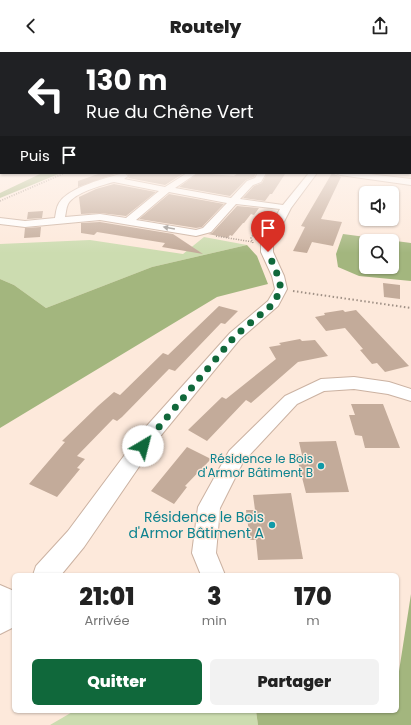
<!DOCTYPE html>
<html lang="fr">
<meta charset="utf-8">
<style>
:root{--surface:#fff;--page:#f2f2f2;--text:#222;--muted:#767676;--accent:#10683b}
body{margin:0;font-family:Poppins,sans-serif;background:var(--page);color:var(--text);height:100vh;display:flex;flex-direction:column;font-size:15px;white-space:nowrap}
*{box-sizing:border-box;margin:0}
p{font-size:13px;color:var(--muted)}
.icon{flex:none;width:22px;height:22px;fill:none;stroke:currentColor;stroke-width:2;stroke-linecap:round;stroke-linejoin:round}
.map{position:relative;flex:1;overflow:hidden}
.panel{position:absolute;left:12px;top:521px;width:387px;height:140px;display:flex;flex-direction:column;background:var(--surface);border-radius:6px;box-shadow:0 1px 3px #0004}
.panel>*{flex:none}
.guide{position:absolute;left:0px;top:0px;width:411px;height:122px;box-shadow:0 1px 3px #0004;background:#202124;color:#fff;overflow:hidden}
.buttons{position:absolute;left:359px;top:134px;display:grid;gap:8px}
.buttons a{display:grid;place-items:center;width:40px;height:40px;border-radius:6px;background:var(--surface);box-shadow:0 1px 3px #0004;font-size:20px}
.pin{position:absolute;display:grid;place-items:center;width:34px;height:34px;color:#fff;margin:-41px -17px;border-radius:50% 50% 50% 0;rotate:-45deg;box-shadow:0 0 4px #0007}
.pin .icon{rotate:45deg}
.me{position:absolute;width:44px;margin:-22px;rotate:37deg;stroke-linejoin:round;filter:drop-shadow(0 0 3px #0008)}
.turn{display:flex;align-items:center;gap:14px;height:84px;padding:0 20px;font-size:18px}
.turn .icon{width:52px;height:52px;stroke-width:2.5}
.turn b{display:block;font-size:28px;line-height:34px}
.then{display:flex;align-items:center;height:38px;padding:0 20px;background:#0003;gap:8px;font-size:15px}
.eta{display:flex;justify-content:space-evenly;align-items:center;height:68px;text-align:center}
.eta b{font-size:24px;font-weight:800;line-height:28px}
.action{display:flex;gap:8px;margin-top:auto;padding:8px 20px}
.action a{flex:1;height:46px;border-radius:6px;background:var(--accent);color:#fff;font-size:16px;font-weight:800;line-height:46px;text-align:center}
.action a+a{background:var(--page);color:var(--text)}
header{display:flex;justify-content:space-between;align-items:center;height:52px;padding:0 20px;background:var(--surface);font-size:18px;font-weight:800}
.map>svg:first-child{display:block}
.green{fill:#ccdcb0}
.forest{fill:#a3b67e;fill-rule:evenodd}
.building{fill:#c3ab9a}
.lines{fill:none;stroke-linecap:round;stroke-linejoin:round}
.minor-casing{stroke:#cbb2a2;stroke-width:2}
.path-far1{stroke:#9f9085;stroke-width:1.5;stroke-dasharray:1 1.5;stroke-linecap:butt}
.path{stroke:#9f9085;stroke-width:2;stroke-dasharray:1.5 2.5;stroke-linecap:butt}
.minor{fill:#fff;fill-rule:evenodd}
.oneway{fill:#999693}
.route{stroke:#10683b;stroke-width:7;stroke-dasharray:0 12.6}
.culture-dot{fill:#0f9aa8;stroke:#fde9db;stroke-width:1.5}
.labels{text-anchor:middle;stroke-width:3;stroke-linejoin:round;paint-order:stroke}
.culture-label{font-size:12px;fill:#0d838f;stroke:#fde9db;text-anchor:end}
.near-culture-label{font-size:14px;fill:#0d838f;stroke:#fde9db;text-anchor:end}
</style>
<header><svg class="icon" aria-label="back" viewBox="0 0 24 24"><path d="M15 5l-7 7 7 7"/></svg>Routely<svg class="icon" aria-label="share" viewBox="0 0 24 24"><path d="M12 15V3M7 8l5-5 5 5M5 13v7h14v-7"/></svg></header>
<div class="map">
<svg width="411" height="673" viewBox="0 0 411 673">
<rect width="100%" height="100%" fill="#fde9db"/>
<!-- green -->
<path class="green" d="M 204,185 L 247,193 L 152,215 L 46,256 L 14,233 L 0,227 L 0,192 L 90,188 L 183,202 Z
M 74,659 L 256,659 L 258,673 L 50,673 Z"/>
<!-- forest -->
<path class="forest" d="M 42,121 L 61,121 L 0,146 L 0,141 Z
M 343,182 L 411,191 L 411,229 L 359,224 L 338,215 L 336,202 ZM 366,189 L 392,189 L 392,215 L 366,215 Z
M 247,193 L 257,204 L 268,232 L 217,245 L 0,376 L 0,227 L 14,233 L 46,256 L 152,215 Z
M 411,542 L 411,673 L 258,673 L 256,659 L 397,659 L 397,632 Z"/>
<!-- building -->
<path class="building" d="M 101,121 L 118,121 L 78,135 L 78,129 Z
M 126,121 L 184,121 L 165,133 L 128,126 L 130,124 Z
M 198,121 L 234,124 L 238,121 L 256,121 L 254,125 L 246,128 L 230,144 L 179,135 Z
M 267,121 L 285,122 L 272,142 L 270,142 L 265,149 L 243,146 L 254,134 L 262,131 Z
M 332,121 L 341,125 L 321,167 L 342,170 L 333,194 L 312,190 L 307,201 L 293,199 L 305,175 L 301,174 Z
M 114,132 L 156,140 L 126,164 L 100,161 L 81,162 L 79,145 L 96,137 Z
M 169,142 L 224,152 L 202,175 L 196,176 L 139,167 Z
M 237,154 L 259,156 L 254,163 L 251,162 L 244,171 L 243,171 L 232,184 L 230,183 L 228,186 L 208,182 L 212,181 Z
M 43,159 L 42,166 L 27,167 L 28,160 Z
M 100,170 L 173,182 L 203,202 L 162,195 L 165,191 L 97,180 L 94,183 L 81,181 L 81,171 Z
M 41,175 L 40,185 L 24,186 L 25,176 Z
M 383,231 L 400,233 L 400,247 L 384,245 Z
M 219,254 L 238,259 L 225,272 L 221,271 L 175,319 L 169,317 L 122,365 L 117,369 L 113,367 L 77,404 L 85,407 L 77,416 L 80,417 L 57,445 L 29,432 L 65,390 L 62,389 L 98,354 L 114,340 L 120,343 L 163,301 L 168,303 Z
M 343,258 L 345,260 L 356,258 L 409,314 L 385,320 L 377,311 L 372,312 L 360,298 L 363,297 L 345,276 L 326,279 L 315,265 L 325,263 L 324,261 Z
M 300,287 L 302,289 L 315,288 L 328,304 L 298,310 L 251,351 L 246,348 L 207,389 L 188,378 L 222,345 L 226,347 L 276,307 L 269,295 L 281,293 L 279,291 Z
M 351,352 L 383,352 L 400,396 L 365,396 L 362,384 L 355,383 L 349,363 L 355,363 Z
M 336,389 L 349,440 L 306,441 L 296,402 L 302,403 L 299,390 Z
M 187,395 L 211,407 L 185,434 L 187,435 L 174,452 L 151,439 Z
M 291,441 L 303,507 L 258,508 L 256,488 L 250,488 L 246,458 L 255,458 L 253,443 Z"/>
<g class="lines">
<defs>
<path id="minor" d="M 0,115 L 1,115 L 1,119 L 0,119 Z
M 124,121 L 128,124 L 124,127 L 165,135 L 187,121 L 197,121 L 175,136 L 231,146 L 247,129 L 255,126 L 258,121 L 266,121 L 261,130 L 253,133 L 240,147 L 283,153 L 309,121 L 317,121 L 291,156 L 273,191 L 273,200 L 284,224 L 287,237 L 278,254 L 240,287 L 158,387 L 84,495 L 61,523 L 33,523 L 36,514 L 68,479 L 144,377 L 230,281 L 268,249 L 275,237 L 272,224 L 261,200 L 261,191 L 280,157 L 236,152 L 211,180 L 196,184 L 100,168 L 25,175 L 0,172 L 0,166 L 25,169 L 55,166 C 56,161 56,156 59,151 C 69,135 106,126 124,121 ZM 114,130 L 159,139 L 126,166 L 100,162 L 65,165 C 66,161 66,156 68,152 C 74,141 102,133 114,130 ZM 169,140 L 227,151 L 203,176 L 196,178 L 136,168 Z
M 336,121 L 360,121 L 411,127 L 411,133 L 340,123 Z
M 354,325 L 389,330 L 411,337 L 411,349 L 388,342 L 354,337 L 324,339 L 297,352 L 243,410 L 220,456 L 216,501 L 225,523 L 201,523 L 192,501 L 198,455 L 229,399 L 285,344 L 321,327 Z
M 0,533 L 14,539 L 14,575 L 0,582 Z"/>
</defs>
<!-- minor casing -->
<use href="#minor" class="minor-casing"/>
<!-- path-far1 -->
<path class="path-far1" d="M 0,149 L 65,121
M 216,184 L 253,190
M 253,191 L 251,186 L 264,166"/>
<!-- path -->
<path class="path" d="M 293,239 L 411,256"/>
<!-- minor -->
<use href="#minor" class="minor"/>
</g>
<!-- one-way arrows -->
<defs><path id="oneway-solid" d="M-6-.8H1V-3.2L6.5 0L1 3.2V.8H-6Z"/></defs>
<use class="oneway" href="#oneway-solid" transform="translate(169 176) rotate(-170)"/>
<!-- sky -->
<linearGradient id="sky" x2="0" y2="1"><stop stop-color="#83bae8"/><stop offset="0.53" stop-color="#fef5ef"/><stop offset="1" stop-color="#fef5ef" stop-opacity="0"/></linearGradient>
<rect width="411" height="201" fill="url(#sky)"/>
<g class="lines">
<!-- route -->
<path class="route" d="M 143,394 L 235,284 L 273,252 L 281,237 L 278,224 L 268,200"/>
</g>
<!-- markers -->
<g class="culture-dot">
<circle cx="321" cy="414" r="4"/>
<circle cx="272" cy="473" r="4"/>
</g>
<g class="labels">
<!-- culture labels -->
<g class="culture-label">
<text x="313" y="411">Résidence le Bois<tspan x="313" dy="14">d'Armor Bâtiment B</tspan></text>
</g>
<!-- near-culture labels -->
<g class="near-culture-label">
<text x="264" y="470">Résidence le Bois<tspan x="264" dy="16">d'Armor Bâtiment A</tspan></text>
</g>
</g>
</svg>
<div class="buttons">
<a><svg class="icon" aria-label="sound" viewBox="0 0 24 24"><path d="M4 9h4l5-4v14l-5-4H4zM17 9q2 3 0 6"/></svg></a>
<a><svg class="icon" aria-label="search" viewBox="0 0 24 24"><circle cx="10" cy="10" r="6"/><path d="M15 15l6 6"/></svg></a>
</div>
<div class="pin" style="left:268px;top:200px;background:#d93025"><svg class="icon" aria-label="arrive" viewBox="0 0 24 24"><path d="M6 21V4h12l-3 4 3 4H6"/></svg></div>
<svg class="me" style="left:143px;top:394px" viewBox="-20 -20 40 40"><circle r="19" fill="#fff"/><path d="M0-13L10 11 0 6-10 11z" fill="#10683b"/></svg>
<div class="guide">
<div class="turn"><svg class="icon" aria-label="left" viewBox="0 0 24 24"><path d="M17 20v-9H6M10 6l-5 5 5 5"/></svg><div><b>130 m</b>Rue du Chêne Vert</div></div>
<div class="then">Puis<svg class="icon" aria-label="arrive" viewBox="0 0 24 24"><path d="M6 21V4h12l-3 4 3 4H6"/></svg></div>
</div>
<section class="panel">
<div class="eta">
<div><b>21:01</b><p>Arrivée</p></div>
<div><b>3</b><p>min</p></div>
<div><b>170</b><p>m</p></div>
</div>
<div class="action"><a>Quitter</a><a>Partager</a></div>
</section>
</div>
